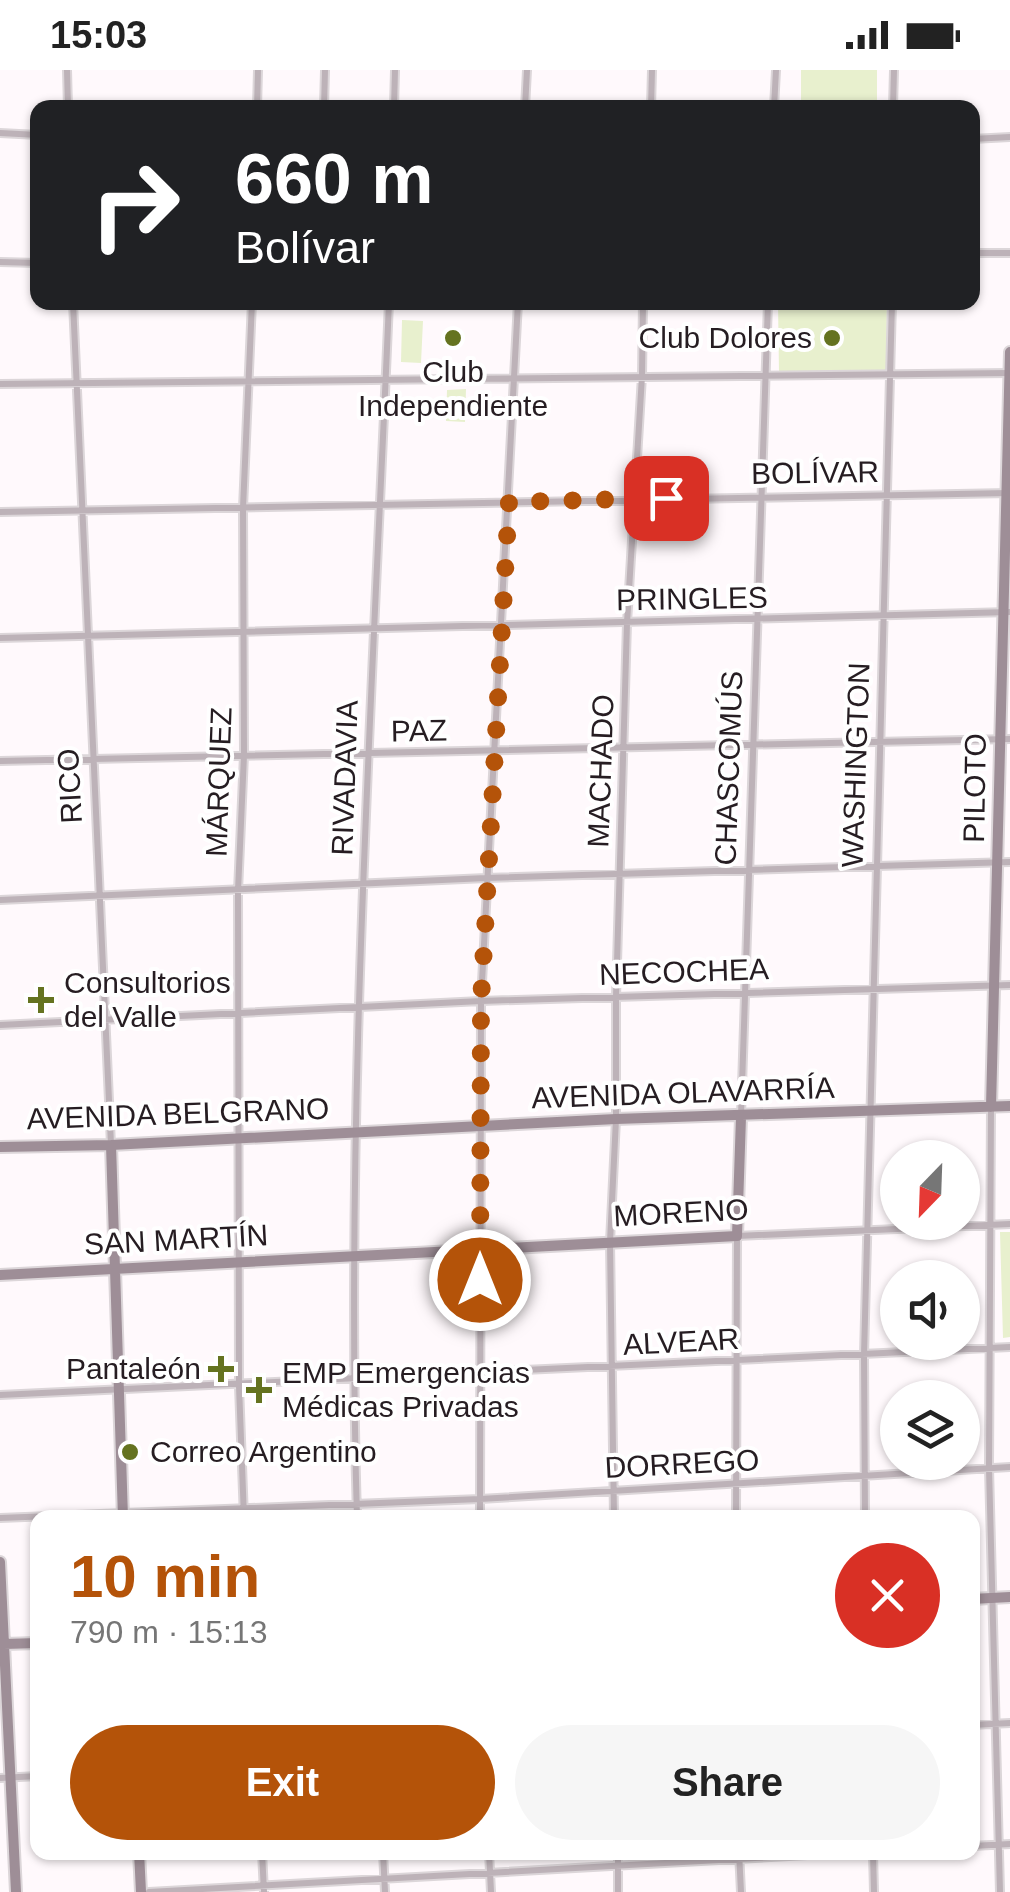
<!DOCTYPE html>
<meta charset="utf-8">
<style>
:root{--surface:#fff;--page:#f6f6f6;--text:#222;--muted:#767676;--accent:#b45309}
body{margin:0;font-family:Arial,sans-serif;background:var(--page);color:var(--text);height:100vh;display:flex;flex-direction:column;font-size:38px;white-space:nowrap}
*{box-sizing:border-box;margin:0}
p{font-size:32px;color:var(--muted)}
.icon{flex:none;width:55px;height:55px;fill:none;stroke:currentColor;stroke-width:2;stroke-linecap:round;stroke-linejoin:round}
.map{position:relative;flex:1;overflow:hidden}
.side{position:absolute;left:30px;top:1440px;width:950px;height:350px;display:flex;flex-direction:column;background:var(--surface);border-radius:20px;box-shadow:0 2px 8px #0004}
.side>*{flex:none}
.hud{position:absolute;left:30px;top:30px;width:950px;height:210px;border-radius:20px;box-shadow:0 2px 8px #0004;background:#202124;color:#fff;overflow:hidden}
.needle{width:65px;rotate:203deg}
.buttons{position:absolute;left:880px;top:1070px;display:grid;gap:20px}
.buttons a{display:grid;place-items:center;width:100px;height:100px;border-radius:50%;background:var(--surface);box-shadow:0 2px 8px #0004;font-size:50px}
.pin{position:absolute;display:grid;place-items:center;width:85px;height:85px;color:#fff;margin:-42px;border-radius:20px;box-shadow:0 5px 15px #0006}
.me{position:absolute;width:110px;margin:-55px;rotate:0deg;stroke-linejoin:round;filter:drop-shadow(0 0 8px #0008)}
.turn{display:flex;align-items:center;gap:35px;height:210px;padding:0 40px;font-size:45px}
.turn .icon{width:130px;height:130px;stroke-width:2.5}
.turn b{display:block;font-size:70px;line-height:85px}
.round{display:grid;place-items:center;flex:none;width:105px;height:105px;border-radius:52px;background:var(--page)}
.headline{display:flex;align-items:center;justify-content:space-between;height:170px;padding:0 40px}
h1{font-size:60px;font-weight:600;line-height:75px;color:var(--accent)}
.action{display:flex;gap:20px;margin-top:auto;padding:20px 40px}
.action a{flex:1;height:115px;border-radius:60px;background:var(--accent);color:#fff;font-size:40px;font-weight:600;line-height:115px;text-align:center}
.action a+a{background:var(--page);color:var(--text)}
.status{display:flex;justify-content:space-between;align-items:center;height:70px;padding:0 50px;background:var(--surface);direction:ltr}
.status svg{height:28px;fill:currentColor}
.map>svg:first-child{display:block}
.green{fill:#e8f0ce}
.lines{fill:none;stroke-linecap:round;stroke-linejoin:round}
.street-casing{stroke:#dcd6d9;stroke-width:10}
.secondary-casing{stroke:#dcd6d9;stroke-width:14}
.street{stroke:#bdb2b8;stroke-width:6}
.secondary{stroke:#9e8e97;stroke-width:10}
.route{stroke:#b45309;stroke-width:18;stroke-dasharray:0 32.4}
.poi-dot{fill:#657320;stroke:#fff;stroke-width:4}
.labels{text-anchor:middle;stroke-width:8;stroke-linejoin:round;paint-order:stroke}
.poi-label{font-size:30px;fill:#261d22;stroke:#fff;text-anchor:start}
.street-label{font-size:30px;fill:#261d22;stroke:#fff}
</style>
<div class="status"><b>15:03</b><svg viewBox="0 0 49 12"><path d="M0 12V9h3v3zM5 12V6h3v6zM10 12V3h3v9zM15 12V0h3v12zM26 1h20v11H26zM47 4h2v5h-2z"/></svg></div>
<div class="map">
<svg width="1010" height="1822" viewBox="0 0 1010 1822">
<rect width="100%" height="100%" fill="#fff9fc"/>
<!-- green -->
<path class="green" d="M 801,0 L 877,0 L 877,37 L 801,37 Z
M 778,233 L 887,233 L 886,303 L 779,303 Z
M 402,250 L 423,251 L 421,293 L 401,292 Z
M 466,319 L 465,352 L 446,351 L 447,320 Z
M 1000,1162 L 1010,1162 L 1010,1267 L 1003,1268 Z"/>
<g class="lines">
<defs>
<path id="street" d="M 67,0 L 68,38
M 257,38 L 258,0
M 324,38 L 325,0
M 394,38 L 395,0
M 525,38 L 527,0
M 651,38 L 652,0
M 774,38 L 776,0
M 893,38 L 894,0
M 0,63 L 38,65
M 972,69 L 1010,67
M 972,183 L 1010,183
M 0,192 L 38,193
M 73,232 L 111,1075
M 0,314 L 1009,303
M 0,442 L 1009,423
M 0,568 L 1010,542
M 0,691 L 1010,669
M 0,830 L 486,808 L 1010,792
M 0,955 L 481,931 L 1010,915
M 991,1037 L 989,1398 L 1000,1822
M 741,1046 L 768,232
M 0,1325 L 1010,1277
M 0,1448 L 480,1429 L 1010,1397
M 244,1448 L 239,1316 L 238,821 L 244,685 L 243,438 L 252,232
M 357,1448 C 345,1043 372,637 389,232
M 480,1448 L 481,931 L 518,232
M 614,1448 L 610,1172 L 616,1049 L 616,927 L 627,553 L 642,306 L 643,232
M 736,1448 L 737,1166 L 1010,1154
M 865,1448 L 864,1285 L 892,232
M 972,1655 L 1010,1653
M 0,1708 L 38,1706
M 972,1776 L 1010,1774
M 262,1782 L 264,1822
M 383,1782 L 385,1822
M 489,1782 L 491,1822
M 618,1782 L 618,1822
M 739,1782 L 741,1822
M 873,1782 L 874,1822
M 149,1822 L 862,1782"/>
<path id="secondary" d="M 991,1037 L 1010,282
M 111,1075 L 123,1448
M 0,1077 L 111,1075 L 616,1049 L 1010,1036
M 0,1205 L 737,1166 L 741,1047
M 0,1492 L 16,1822
M 972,1529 L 1010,1527
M 4,1574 L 38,1573
M 139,1782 L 141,1822"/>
</defs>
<!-- street casing -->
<use href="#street" class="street-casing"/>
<!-- secondary casing -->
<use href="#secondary" class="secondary-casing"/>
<!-- street -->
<use href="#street" class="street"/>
<!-- secondary -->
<use href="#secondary" class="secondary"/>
</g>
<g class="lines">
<!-- route -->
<path class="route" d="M 480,1210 L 481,931 L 509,432 L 666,428"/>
</g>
<!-- markers -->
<g class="poi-dot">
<circle cx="453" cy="268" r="10"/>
<circle cx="832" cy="268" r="10"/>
<path d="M36 915h10v10h10v10h-10v10h-10v-10h-10v-10h10z"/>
<path d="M216 1284h10v10h10v10h-10v10h-10v-10h-10v-10h10z"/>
<path d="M254 1305h10v10h10v10h-10v10h-10v-10h-10v-10h10z"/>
<circle cx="130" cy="1382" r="10"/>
</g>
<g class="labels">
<!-- poi labels -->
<g class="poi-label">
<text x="812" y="278" text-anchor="end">Club Dolores</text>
<text x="453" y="312" text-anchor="middle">Club<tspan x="453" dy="34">Independiente</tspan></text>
<text x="64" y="923">Consultorios<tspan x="64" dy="34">del Valle</tspan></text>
<text x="201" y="1309" text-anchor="end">Pantaleón</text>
<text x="282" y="1313">EMP Emergencias<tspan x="282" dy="34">Médicas Privadas</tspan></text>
<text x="150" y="1392">Correo Argentino</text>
</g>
<!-- street labels -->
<g class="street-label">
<text transform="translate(815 403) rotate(-1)" y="10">BOLÍVAR</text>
<text transform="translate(692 529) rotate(-1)" y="10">PRINGLES</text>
<text transform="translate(419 661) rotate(-1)" y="10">PAZ</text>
<text transform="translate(856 695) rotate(-88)" y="10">WASHINGTON</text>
<text transform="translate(729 698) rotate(-88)" y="10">CHASCOMÚS</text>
<text transform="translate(601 701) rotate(-88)" y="10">MACHADO</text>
<text transform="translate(345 708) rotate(-88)" y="10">RIVADAVIA</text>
<text transform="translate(219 712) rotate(-88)" y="10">MÁRQUEZ</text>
<text transform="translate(70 716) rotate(-93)" y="10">RICO</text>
<text transform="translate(975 718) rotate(-89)" y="10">PILOTO</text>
<text transform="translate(684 902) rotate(-2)" y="10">NECOCHEA</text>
<text transform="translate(683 1023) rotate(-2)" y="10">AVENIDA OLAVARRÍA</text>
<text transform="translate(178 1044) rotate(-2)" y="10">AVENIDA BELGRANO</text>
<text transform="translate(681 1143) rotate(-3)" y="10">MORENO</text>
<text transform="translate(176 1170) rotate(-3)" y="10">SAN MARTÍN</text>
<text transform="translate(681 1272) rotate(-3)" y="10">ALVEAR</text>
<text transform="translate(682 1394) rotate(-3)" y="10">DORREGO</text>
</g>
</g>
</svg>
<div class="buttons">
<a><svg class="needle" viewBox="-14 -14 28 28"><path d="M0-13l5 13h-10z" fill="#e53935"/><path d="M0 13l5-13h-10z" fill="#767676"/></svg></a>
<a><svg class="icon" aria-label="sound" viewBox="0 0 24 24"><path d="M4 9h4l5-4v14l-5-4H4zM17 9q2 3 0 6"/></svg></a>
<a><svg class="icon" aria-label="layers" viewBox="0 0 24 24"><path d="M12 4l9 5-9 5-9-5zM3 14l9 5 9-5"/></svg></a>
</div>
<div class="pin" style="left:666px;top:428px;background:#d93025"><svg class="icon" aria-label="arrive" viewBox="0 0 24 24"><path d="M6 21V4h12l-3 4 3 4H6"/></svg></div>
<svg class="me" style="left:480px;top:1210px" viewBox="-20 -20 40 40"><circle r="17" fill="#b45309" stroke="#fff" stroke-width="3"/><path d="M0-11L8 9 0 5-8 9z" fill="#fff"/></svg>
<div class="hud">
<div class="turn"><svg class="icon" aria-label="right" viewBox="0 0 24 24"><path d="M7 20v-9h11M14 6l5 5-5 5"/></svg><div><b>660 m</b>Bolívar</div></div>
</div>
<section class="side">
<div class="headline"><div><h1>10 min</h1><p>790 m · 15:13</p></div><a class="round" style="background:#d93025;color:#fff"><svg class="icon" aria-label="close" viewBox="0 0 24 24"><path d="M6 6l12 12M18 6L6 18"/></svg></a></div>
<div class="action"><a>Exit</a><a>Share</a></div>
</section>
</div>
